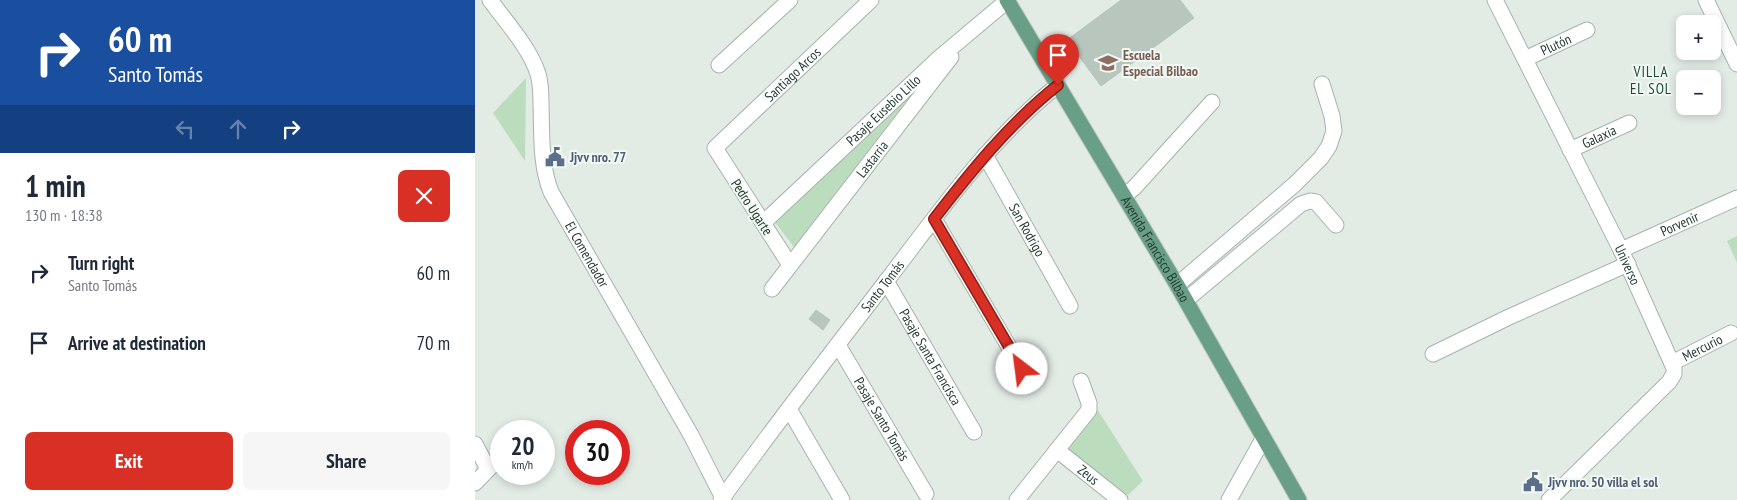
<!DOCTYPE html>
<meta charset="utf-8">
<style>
:root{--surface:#fff;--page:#f6f6f7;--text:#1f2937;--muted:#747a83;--accent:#d93025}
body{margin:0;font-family:"PT Sans Narrow",sans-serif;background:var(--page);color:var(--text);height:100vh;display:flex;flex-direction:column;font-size:19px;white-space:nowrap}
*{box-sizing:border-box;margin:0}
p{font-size:16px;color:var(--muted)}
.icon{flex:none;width:28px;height:28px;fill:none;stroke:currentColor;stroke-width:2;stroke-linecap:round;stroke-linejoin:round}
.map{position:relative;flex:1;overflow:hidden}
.side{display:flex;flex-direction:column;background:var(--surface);width:475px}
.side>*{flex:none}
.hud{background:#1a4fa0;color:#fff;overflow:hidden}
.buttons{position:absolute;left:1201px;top:15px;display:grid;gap:10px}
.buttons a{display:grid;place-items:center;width:45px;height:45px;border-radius:8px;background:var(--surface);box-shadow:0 2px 8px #0003;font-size:25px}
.speed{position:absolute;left:15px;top:420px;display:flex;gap:10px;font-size:25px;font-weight:700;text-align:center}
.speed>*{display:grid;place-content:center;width:65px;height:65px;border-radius:50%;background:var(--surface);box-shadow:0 2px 8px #0003;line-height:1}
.speed small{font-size:12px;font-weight:400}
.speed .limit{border:8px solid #d22;background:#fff;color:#111}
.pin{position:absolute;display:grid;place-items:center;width:42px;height:42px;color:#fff;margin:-51px -21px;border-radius:50% 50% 50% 0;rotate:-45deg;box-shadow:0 0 5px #0007}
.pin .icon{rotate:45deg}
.me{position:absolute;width:55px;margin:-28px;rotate:330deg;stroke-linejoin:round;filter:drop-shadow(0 0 4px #0008)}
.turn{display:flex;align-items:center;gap:18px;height:105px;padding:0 25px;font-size:22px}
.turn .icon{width:65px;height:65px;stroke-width:2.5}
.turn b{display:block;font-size:35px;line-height:42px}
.lanes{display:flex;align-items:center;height:48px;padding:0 25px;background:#0003;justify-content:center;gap:25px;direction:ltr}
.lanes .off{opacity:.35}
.round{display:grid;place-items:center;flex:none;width:52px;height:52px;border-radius:8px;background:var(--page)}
.head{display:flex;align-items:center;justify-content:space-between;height:85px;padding:0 25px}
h1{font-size:30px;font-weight:600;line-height:38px}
.action{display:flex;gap:10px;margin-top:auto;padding:10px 25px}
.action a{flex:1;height:58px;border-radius:8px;background:var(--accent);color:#fff;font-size:20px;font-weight:600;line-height:58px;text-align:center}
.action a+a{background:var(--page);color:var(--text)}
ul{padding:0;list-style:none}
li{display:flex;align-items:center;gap:15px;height:70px;padding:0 25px}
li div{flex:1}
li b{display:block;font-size:19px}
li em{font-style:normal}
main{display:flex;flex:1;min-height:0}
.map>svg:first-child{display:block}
.green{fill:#bcdcbe}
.building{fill:#b8c6be;stroke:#b5c5bb}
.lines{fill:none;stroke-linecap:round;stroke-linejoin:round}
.minor-casing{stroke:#a5b4ab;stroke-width:17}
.major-casing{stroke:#c1c8c5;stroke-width:17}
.minor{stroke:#fff;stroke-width:15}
.major{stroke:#699f86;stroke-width:15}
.route-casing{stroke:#8d1f18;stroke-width:12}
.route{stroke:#d93025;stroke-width:9}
.labels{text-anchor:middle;stroke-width:4;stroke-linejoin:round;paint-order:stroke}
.street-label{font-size:14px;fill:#233c30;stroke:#f2f8f4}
.education-label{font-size:14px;font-weight:bold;fill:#785e54;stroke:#f2f8f4;text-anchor:start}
.service-label{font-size:14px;font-weight:bold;fill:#4e5e75;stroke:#f2f8f4;text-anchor:start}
.neighbourhood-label{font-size:15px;letter-spacing:1px;fill:#204d39;stroke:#f2f8f4}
</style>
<main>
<section class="side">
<div class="hud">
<div class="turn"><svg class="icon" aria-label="right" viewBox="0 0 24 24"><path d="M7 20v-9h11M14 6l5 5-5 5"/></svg><div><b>60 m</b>Santo Tomás</div></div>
<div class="lanes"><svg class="icon off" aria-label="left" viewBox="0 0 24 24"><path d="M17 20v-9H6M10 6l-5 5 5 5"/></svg><svg class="icon off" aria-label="ahead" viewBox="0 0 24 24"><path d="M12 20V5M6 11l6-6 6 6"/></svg><svg class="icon" aria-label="right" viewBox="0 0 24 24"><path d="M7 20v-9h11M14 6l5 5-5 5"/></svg></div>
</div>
<div class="head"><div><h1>1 min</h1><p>130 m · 18:38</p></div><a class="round" style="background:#d93025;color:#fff"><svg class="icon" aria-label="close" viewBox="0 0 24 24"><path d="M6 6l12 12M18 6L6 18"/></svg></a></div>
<ul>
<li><svg class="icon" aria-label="right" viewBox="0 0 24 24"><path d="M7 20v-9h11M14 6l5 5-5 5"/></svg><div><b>Turn right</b><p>Santo Tomás</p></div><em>60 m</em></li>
<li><svg class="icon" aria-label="arrive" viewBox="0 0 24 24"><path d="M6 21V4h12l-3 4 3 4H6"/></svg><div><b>Arrive at destination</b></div><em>70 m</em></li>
</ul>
<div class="action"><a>Exit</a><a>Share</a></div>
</section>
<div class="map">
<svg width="1262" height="500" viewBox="0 0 1262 500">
<rect width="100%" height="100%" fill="#e2ece5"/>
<!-- green -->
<path class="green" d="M 51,78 L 50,161 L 18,113 Z
M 444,84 L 319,247 L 299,221 Z
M 1262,236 L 1262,263 L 1252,241 Z
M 622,409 L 668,481 L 653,495 L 587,445 Z"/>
<!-- building -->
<path class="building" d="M 646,0 L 705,0 L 719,18 L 626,86 L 592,40 Z
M 341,310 L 355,320 L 348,330 L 334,319 Z"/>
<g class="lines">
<defs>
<g id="minor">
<path id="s1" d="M 15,0 C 31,22 55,48 63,74 C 66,84 66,94 66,104 C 67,134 65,164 76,192 L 216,435 L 249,500"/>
<path id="s2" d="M 1020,0 L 1146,250 L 1199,368 L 1199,374 L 1194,382 L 1074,500"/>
<path d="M 1231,0 L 1262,64"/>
<path id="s3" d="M 1050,59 L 1112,30"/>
<path d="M 244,65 L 315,0"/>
<path id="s4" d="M 1095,150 L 1154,123"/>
<path id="s5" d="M 510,155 L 595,306"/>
<path d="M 649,196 L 659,188 L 737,102"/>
<path d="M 459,219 L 547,369"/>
<path id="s6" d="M 288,223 L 464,58 L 533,0"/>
<path id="s7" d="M 1146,250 L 1262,198"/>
<path id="s8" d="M 315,265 L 240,148 L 396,0"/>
<path id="s9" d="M 411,281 L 499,432"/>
<path d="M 702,285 L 820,184 L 846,158 L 854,146 L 859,131 L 857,116 L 847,84"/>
<path id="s10" d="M 297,289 L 476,57"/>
<path d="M 711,300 L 826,204 L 835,201 L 841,202 L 861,225"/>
<path id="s11" d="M 363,345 L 451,494"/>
<path d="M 958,354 L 1034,317 L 1153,264"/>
<path id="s12" d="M 1197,363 L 1256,333"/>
<path d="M 314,409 L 367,500"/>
<path d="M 0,444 L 13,469"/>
<path id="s13" d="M 582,450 L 645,500"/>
<path d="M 0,483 L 26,456"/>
<path id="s14" d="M 246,500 C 300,425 357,352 413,279 C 465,211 515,139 583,85"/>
<path d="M 542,500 L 614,410 L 614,403 L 606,381"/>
<path d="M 754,500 L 788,439"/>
</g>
<g id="major">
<path id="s15" d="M 532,0 L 702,285 L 824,500"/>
</g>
</defs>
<!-- minor casing -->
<use href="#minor" class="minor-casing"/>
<!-- major casing -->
<use href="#major" class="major-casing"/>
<!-- minor -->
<use href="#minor" class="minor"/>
<!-- major -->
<use href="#major" class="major"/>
</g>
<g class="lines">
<defs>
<path id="route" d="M 547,369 L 459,219 C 497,170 535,123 583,85"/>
</defs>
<!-- route casing -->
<use href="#route" class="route-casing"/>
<!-- route -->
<use href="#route" class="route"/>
</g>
<!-- icons -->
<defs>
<symbol id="school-bare" viewBox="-9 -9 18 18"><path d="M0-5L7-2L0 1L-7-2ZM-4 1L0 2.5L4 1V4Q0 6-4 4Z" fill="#8d6e63" stroke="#f2f8f4" stroke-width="2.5" paint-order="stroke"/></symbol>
<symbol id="civic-bare" viewBox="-9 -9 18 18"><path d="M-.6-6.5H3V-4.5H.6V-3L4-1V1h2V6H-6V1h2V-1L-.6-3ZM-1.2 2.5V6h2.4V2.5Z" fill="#5c6f8a" stroke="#f2f8f4" stroke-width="2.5" paint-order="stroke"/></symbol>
</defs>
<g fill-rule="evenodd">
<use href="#school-bare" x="619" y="49" width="28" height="28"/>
<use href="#civic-bare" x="66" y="143" width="28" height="28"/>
<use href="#civic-bare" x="1044" y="468" width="28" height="28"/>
</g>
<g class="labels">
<!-- street labels -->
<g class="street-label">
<text dy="5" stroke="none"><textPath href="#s3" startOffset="34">Plutón</textPath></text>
<text dy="5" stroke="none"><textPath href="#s8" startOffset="246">Santiago Arcos</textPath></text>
<text dy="5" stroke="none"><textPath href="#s6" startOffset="165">Pasaje Eusebio Lillo</textPath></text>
<text dy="5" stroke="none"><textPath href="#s4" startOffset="32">Galaxia</textPath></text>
<text dy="5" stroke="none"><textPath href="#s10" startOffset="164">Lastarria</textPath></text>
<text transform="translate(277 207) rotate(57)" y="5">Pedro Ugarte</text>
<text dy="5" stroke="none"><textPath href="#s7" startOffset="64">Porvenir</textPath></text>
<text dy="5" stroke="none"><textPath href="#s5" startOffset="86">San Rodrigo</textPath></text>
<text dy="5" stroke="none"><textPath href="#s15" startOffset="290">Avenida Francisco Bilbao</textPath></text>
<text dy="5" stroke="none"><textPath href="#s1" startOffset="280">El Comendador</textPath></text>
<text dy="5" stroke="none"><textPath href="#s2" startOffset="296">Universo</textPath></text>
<text dy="5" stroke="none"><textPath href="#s14" startOffset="268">Santo Tomás</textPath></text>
<text dy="5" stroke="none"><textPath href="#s12" startOffset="34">Mercurio</textPath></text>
<text dy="5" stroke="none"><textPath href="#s9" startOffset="88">Pasaje Santa Francisca</textPath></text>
<text dy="5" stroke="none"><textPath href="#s11" startOffset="86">Pasaje Santo Tomás</textPath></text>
<text dy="5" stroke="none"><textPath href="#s13" startOffset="40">Zeus</textPath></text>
</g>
<!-- education labels -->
<g class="education-label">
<text x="648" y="60">Escuela<tspan x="648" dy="16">Especial Bilbao</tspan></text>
</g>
<!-- service labels -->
<g class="service-label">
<text x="95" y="162">Jjvv nro. 77</text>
<text x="1073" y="487">Jjvv nro. 50 villa el sol</text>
</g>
<!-- neighbourhood labels -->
<g class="neighbourhood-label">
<text x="1176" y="77">VILLA<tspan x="1176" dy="17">EL SOL</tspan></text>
</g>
</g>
</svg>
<div class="buttons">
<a>+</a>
<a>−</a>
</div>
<div class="speed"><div>20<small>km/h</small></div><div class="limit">30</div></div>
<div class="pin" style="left:583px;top:85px;background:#d93025"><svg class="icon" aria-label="arrive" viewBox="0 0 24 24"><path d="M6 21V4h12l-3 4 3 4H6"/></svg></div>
<svg class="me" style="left:547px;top:369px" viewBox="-20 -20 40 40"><circle r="19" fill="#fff"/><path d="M0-13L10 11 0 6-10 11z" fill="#d93025"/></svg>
</div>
</main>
